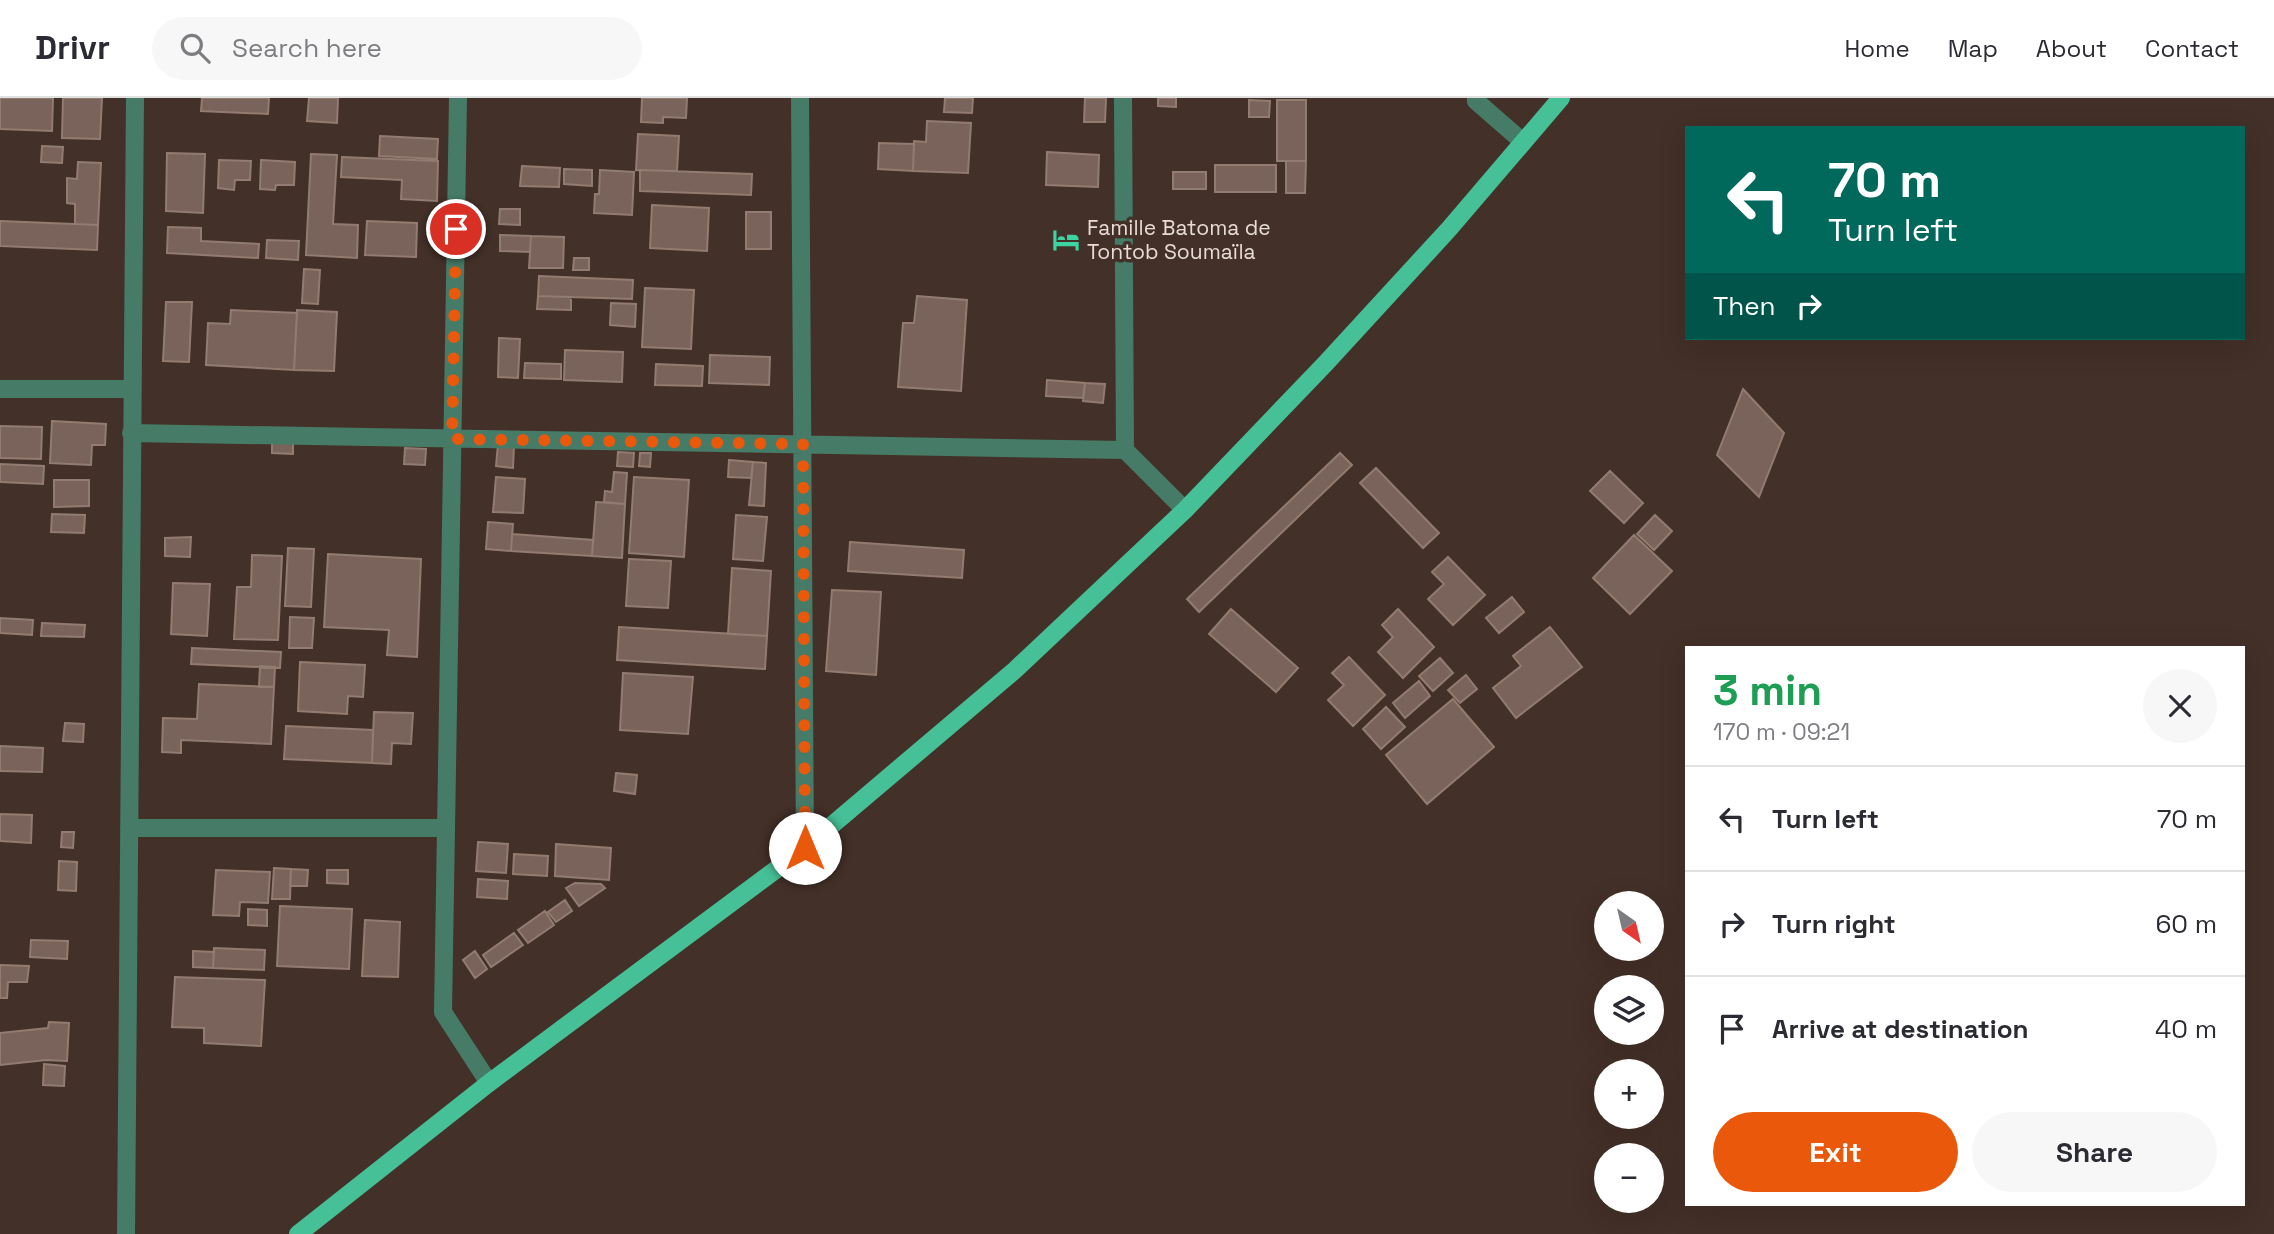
<!DOCTYPE html>
<meta charset="utf-8">
<style>
:root{--surface:#fff;--page:#f7f7f7;--text:#2b2b33;--muted:#7c7c81;--line:#e1e1e2;--accent:#ea580c}
body{margin:0;font-family:"Space Grotesk",sans-serif;background:var(--page);color:var(--text);height:100vh;display:flex;flex-direction:column;font-size:26px;white-space:nowrap}
*{box-sizing:border-box;margin:0}
p{font-size:23px;color:var(--muted)}
.icon{flex:none;width:38px;height:38px;fill:none;stroke:currentColor;stroke-width:2;stroke-linecap:round;stroke-linejoin:round}
.map{position:relative;flex:1;overflow:hidden}
.details{position:absolute;left:1685px;top:548px;width:560px;height:560px;display:flex;flex-direction:column;background:var(--surface);border-radius:0px;box-shadow:0 7px 28px #0002}
.details>*{flex:none}
.banner{position:absolute;left:1685px;top:28px;width:560px;height:214px;border-radius:0px;box-shadow:0 7px 28px #0002;background:#00695c;color:#fff;overflow:hidden}
.needle{width:46px;rotate:146deg}
.buttons{position:absolute;left:1594px;top:793px;display:grid;gap:14px}
.buttons a{display:grid;place-items:center;width:70px;height:70px;border-radius:50%;background:var(--surface);box-shadow:0 7px 28px #0002;font-size:35px}
.pin{position:absolute;display:grid;place-items:center;width:60px;height:60px;color:#fff;margin:-30px;border:4px solid #fff;border-radius:50%;box-shadow:0 2px 7px #0007}
.me{position:absolute;width:77px;margin:-38px;rotate:0deg;stroke-linejoin:round;filter:drop-shadow(0 0 5px #0008)}
.turn{display:flex;align-items:center;gap:24px;height:147px;padding:0 28px;font-size:32px}
.turn .icon{width:91px;height:91px;stroke-width:2.5}
.turn b{display:block;font-size:49px;line-height:60px}
.then{display:flex;align-items:center;height:66px;padding:0 28px;background:#0003;gap:14px;font-size:26px}
.round{display:grid;place-items:center;flex:none;width:74px;height:74px;border-radius:37px;background:var(--page)}
.headline{display:flex;align-items:center;justify-content:space-between;height:119px;padding:0 28px}
h1{font-size:42px;font-weight:700;line-height:52px;color:#1e9e55}
.action{display:flex;gap:14px;margin-top:auto;padding:14px 28px}
.action a{flex:1;height:80px;border-radius:42px;background:var(--accent);color:#fff;font-size:28px;font-weight:700;line-height:80px;text-align:center}
.action a+a{background:var(--page);color:var(--text)}
ul{padding:0;list-style:none}
li{display:flex;align-items:center;gap:21px;height:105px;padding:0 28px;border-top:2px solid var(--line)}
li div{flex:1}
li b{display:block;font-size:26px}
li em{font-style:normal}
header{display:flex;align-items:center;gap:42px;box-sizing:border-box;height:98px;padding:0 35px;background:var(--surface);border-bottom:2px solid var(--line)}
header strong{font-size:33px}
nav{display:flex;gap:38px;margin-inline-start:auto;font-size:24px}
.search{width:490px;height:63px;background:var(--page);display:flex;align-items:center;gap:18px;box-sizing:border-box;padding:0 24px;border-radius:38px;color:var(--muted);font-size:26px}
.map>svg:first-child{display:block}
.building{fill:#79635a;stroke:#927b71;stroke-width:2}
.lines{fill:none;stroke-linecap:round;stroke-linejoin:round}
.minor{stroke:#467c67;stroke-width:18}
.major{stroke:#46c096;stroke-width:18}
.route{stroke:#ea580c;stroke-width:12;stroke-dasharray:0 21.6}
.labels{text-anchor:middle;stroke-width:7;stroke-linejoin:round;paint-order:stroke}
.poi-label{font-size:21px;fill:#e9dcd6;stroke:#433028;text-anchor:start}
</style>
<header>
<strong>Drivr</strong>
<div class="search"><svg class="icon" aria-label="search" viewBox="0 0 24 24"><circle cx="10" cy="10" r="6"/><path d="M15 15l6 6"/></svg>Search here</div>
<nav><a>Home</a><a>Map</a><a>About</a><a>Contact</a></nav>
</header>
<div class="map">
<svg width="2274" height="1136" viewBox="0 0 2274 1136">
<rect width="100%" height="100%" fill="#433028"/>
<!-- building -->
<path class="building" d="M 0,0 L 53,0 L 52,33 L 0,31 Z
M 63,0 L 102,0 L 100,41 L 62,40 Z
M 202,0 L 269,0 L 268,16 L 201,13 Z
M 309,0 L 338,0 L 337,25 L 307,23 Z
M 642,0 L 687,0 L 686,20 L 663,19 L 663,25 L 641,24 Z
M 945,0 L 973,0 L 972,15 L 944,14 Z
M 1085,0 L 1106,0 L 1105,24 L 1084,24 Z
M 1158,0 L 1176,0 L 1176,9 L 1158,8 Z
M 1249,2 L 1270,3 L 1269,19 L 1249,19 Z
M 1277,2 L 1306,2 L 1306,63 L 1277,63 Z
M 927,23 L 971,25 L 968,75 L 913,73 L 914,43 L 926,44 Z
M 638,36 L 679,38 L 677,73 L 636,72 Z
M 380,38 L 438,41 L 437,61 L 379,58 Z
M 879,45 L 914,46 L 913,73 L 878,71 Z
M 42,48 L 63,49 L 62,65 L 41,64 Z
M 1047,54 L 1099,57 L 1098,89 L 1046,87 Z
M 167,55 L 205,56 L 203,115 L 166,113 Z
M 311,56 L 337,57 L 333,126 L 358,127 L 357,160 L 306,157 Z
M 342,59 L 438,63 L 437,103 L 401,101 L 402,82 L 341,79 Z
M 219,62 L 251,63 L 250,82 L 235,82 L 234,92 L 218,90 Z
M 261,62 L 295,64 L 294,87 L 276,87 L 275,92 L 260,91 Z
M 1286,63 L 1306,63 L 1305,95 L 1286,95 Z
M 78,64 L 101,65 L 98,127 L 75,126 L 75,106 L 67,105 L 67,80 L 77,81 Z
M 1215,67 L 1276,67 L 1276,94 L 1215,94 Z
M 522,68 L 560,70 L 559,89 L 520,88 Z
M 564,71 L 592,72 L 592,88 L 564,86 Z
M 600,72 L 634,74 L 632,117 L 594,115 L 595,96 L 599,96 Z
M 640,72 L 752,76 L 751,97 L 640,93 Z
M 1173,74 L 1206,74 L 1206,91 L 1173,91 Z
M 652,107 L 709,110 L 707,153 L 650,150 Z
M 500,111 L 520,111 L 520,127 L 499,126 Z
M 746,114 L 771,114 L 771,151 L 746,151 Z
M 0,123 L 98,127 L 97,152 L 0,148 Z
M 367,123 L 417,125 L 416,159 L 365,157 Z
M 168,129 L 201,130 L 201,143 L 259,146 L 258,160 L 167,155 Z
M 500,137 L 531,138 L 530,154 L 500,153 Z
M 531,138 L 564,139 L 563,170 L 529,170 Z
M 267,142 L 299,143 L 298,162 L 266,160 Z
M 574,160 L 589,160 L 589,172 L 573,172 Z
M 304,171 L 320,172 L 318,206 L 302,205 Z
M 539,178 L 633,182 L 632,201 L 538,198 Z
M 645,190 L 694,192 L 691,251 L 642,249 Z
M 538,198 L 571,199 L 571,212 L 537,211 Z
M 917,198 L 967,202 L 961,293 L 898,289 L 903,225 L 914,225 Z
M 166,204 L 192,204 L 189,264 L 163,263 Z
M 611,205 L 636,206 L 635,229 L 610,227 Z
M 231,212 L 297,215 L 294,272 L 206,267 L 208,225 L 230,226 Z
M 297,212 L 337,214 L 334,273 L 294,272 Z
M 499,240 L 520,241 L 518,280 L 498,279 Z
M 565,252 L 623,254 L 622,284 L 564,282 Z
M 710,257 L 770,259 L 769,287 L 709,285 Z
M 525,265 L 561,266 L 561,281 L 524,280 Z
M 656,266 L 703,268 L 702,288 L 655,287 Z
M 1047,282 L 1085,285 L 1083,300 L 1046,298 Z
M 1085,285 L 1105,286 L 1103,305 L 1083,303 Z
M 1743,291 L 1784,335 L 1759,399 L 1717,357 Z
M 52,323 L 106,326 L 105,347 L 92,347 L 91,367 L 50,365 Z
M 0,328 L 42,329 L 41,361 L 0,360 Z
M 272,344 L 293,344 L 293,356 L 272,355 Z
M 498,346 L 514,347 L 513,370 L 496,368 Z
M 405,350 L 426,351 L 425,367 L 404,366 Z
M 618,354 L 634,355 L 633,369 L 617,368 Z
M 640,355 L 651,355 L 650,369 L 639,368 Z
M 1340,355 L 1352,367 L 1199,514 L 1187,501 Z
M 729,362 L 753,364 L 751,380 L 728,379 Z
M 753,364 L 766,365 L 764,408 L 749,407 Z
M 0,366 L 44,368 L 43,386 L 0,384 Z
M 1376,370 L 1439,435 L 1423,450 L 1360,385 Z
M 1610,373 L 1643,405 L 1624,425 L 1590,393 Z
M 614,374 L 627,375 L 625,406 L 604,404 L 605,393 L 612,394 Z
M 496,379 L 525,381 L 523,415 L 493,414 Z
M 634,379 L 689,382 L 684,459 L 629,455 Z
M 54,382 L 89,382 L 89,408 L 54,409 Z
M 596,404 L 625,406 L 622,460 L 592,458 Z
M 52,416 L 85,417 L 84,435 L 51,434 Z
M 736,417 L 767,419 L 763,463 L 733,461 Z
M 1655,417 L 1672,433 L 1654,452 L 1637,436 Z
M 488,424 L 513,426 L 511,453 L 486,451 Z
M 512,436 L 593,442 L 592,458 L 511,453 Z
M 1634,437 L 1672,473 L 1630,516 L 1593,480 Z
M 191,439 L 190,459 L 165,458 L 165,440 Z
M 850,444 L 964,452 L 962,480 L 848,473 Z
M 288,450 L 314,451 L 311,509 L 285,508 Z
M 328,456 L 421,461 L 417,559 L 387,557 L 389,532 L 324,529 Z
M 252,457 L 282,458 L 278,542 L 234,541 L 237,489 L 251,489 Z
M 1448,459 L 1485,497 L 1453,527 L 1428,501 L 1444,486 L 1432,474 Z
M 629,461 L 671,463 L 668,510 L 626,508 Z
M 732,470 L 771,473 L 767,538 L 728,536 Z
M 173,485 L 210,486 L 207,538 L 171,536 Z
M 832,492 L 881,494 L 876,577 L 826,573 Z
M 1512,499 L 1524,514 L 1499,535 L 1486,520 Z
M 1231,511 L 1298,570 L 1276,594 L 1209,536 Z
M 1398,511 L 1434,549 L 1403,580 L 1378,554 L 1393,539 L 1382,527 Z
M 290,519 L 314,520 L 312,550 L 289,550 Z
M 0,520 L 33,522 L 32,537 L 0,535 Z
M 42,525 L 85,527 L 84,539 L 41,538 Z
M 619,529 L 767,538 L 765,571 L 617,562 Z
M 1550,529 L 1582,569 L 1516,620 L 1493,590 L 1521,568 L 1513,558 Z
M 192,550 L 281,554 L 280,570 L 191,566 Z
M 1349,559 L 1385,597 L 1353,628 L 1328,602 L 1344,587 L 1332,575 Z
M 1440,560 L 1453,575 L 1433,593 L 1419,578 Z
M 300,564 L 365,567 L 363,599 L 348,598 L 347,616 L 298,613 Z
M 260,568 L 275,569 L 274,589 L 259,589 Z
M 623,575 L 693,579 L 688,636 L 620,632 Z
M 1466,577 L 1477,591 L 1460,605 L 1448,592 Z
M 1419,583 L 1430,598 L 1405,620 L 1393,605 Z
M 199,586 L 274,589 L 271,646 L 181,642 L 181,655 L 162,654 L 163,620 L 197,621 Z
M 1453,601 L 1494,649 L 1427,706 L 1386,657 Z
M 1386,609 L 1405,629 L 1381,651 L 1363,631 Z
M 374,614 L 413,615 L 411,646 L 392,645 L 391,666 L 372,665 Z
M 65,625 L 84,626 L 83,644 L 63,643 Z
M 286,628 L 373,632 L 372,665 L 284,661 Z
M 0,648 L 43,650 L 42,674 L 0,673 Z
M 616,675 L 637,677 L 635,696 L 614,693 Z
M 0,716 L 32,717 L 31,745 L 0,743 Z
M 62,734 L 74,734 L 73,750 L 61,749 Z
M 478,744 L 508,746 L 506,775 L 476,773 Z
M 556,746 L 611,750 L 609,782 L 555,778 Z
M 514,756 L 548,758 L 547,778 L 513,776 Z
M 59,763 L 77,764 L 76,793 L 58,792 Z
M 274,770 L 291,771 L 290,801 L 272,801 Z
M 291,771 L 308,772 L 307,788 L 290,788 Z
M 216,772 L 270,774 L 268,805 L 240,804 L 239,818 L 213,817 Z
M 327,772 L 348,772 L 348,786 L 327,785 Z
M 478,781 L 508,783 L 507,801 L 477,799 Z
M 575,785 L 601,786 L 605,790 L 579,808 L 566,790 Z
M 565,802 L 572,813 L 556,824 L 548,814 Z
M 280,808 L 352,811 L 349,871 L 277,868 Z
M 248,811 L 267,812 L 267,828 L 248,827 Z
M 545,813 L 554,827 L 528,845 L 518,832 Z
M 365,822 L 400,824 L 398,879 L 362,878 Z
M 514,835 L 523,847 L 491,869 L 483,857 Z
M 31,842 L 68,843 L 67,861 L 30,859 Z
M 214,850 L 265,852 L 264,872 L 213,870 Z
M 193,853 L 214,854 L 213,870 L 193,869 Z
M 475,853 L 487,871 L 475,880 L 463,862 Z
M 0,867 L 29,868 L 27,884 L 8,884 L 7,900 L 0,900 Z
M 175,879 L 265,882 L 261,948 L 204,945 L 204,930 L 172,929 Z
M 49,924 L 69,925 L 67,963 L 46,962 L 0,967 L 0,935 L 48,930 Z
M 44,966 L 65,968 L 64,988 L 43,987 Z"/>
<g class="lines">
<!-- minor -->
<path class="minor" d="M 458,0 L 443,914 L 489,985
M 800,0 L 805,750
M 1123,0 L 1125,352
M 1476,0 L 1476,3 L 1523,44
M 0,291 L 131,291
M 131,335 L 1125,352 L 1185,412
M 129,730 L 446,730
M 126,1136 L 135,0"/>
<!-- major -->
<path class="major" d="M 298,1136 L 489,985 L 805,750 L 1015,572 L 1185,412 L 1325,266 L 1449,131 L 1561,0"/>
</g>
<g class="lines">
<!-- route -->
<path class="route" d="M 456,131 L 452,341 L 803,346 L 805,750"/>
</g>
<!-- icons -->
<defs>
<symbol id="hotel-bare" viewBox="-9 -9 18 18"><path d="M-6-4.5h1.5V1H6V5H4.5V3h-9V5H-6ZM-4 0a1.8 1.8 0 1 1 3.6 0ZM.5 0V-2.5h3Q6-2.5 6 0Z" fill="#3dd4a3" stroke="#433028" stroke-width="2.5" paint-order="stroke"/></symbol>
</defs>
<g fill-rule="evenodd">
<use href="#hotel-bare" x="1047" y="123" width="38" height="38"/>
</g>
<g class="labels">
<!-- poi labels -->
<g class="poi-label">
<text x="1087" y="137">Famille Batoma de<tspan x="1087" dy="24">Tontob Soumaïla</tspan></text>
</g>
</g>
</svg>
<div class="buttons">
<a><svg class="needle" viewBox="-14 -14 28 28"><path d="M0-13l5 13h-10z" fill="#e53935"/><path d="M0 13l5-13h-10z" fill="#7c7c81"/></svg></a>
<a><svg class="icon" aria-label="layers" viewBox="0 0 24 24"><path d="M12 4l9 5-9 5-9-5zM3 14l9 5 9-5"/></svg></a>
<a>+</a>
<a>−</a>
</div>
<div class="pin" style="left:456px;top:131px;background:#d93025"><svg class="icon" aria-label="arrive" viewBox="0 0 24 24"><path d="M6 21V4h12l-3 4 3 4H6"/></svg></div>
<svg class="me" style="left:805px;top:750px" viewBox="-20 -20 40 40"><circle r="19" fill="#fff"/><path d="M0-13L10 11 0 6-10 11z" fill="#ea580c"/></svg>
<div class="banner">
<div class="turn"><svg class="icon" aria-label="left" viewBox="0 0 24 24"><path d="M17 20v-9H6M10 6l-5 5 5 5"/></svg><div><b>70 m</b>Turn left</div></div>
<div class="then">Then<svg class="icon" aria-label="right" viewBox="0 0 24 24"><path d="M7 20v-9h11M14 6l5 5-5 5"/></svg></div>
</div>
<section class="details">
<div class="headline"><div><h1>3 min</h1><p>170 m · 09:21</p></div><a class="round"><svg class="icon" aria-label="close" viewBox="0 0 24 24"><path d="M6 6l12 12M18 6L6 18"/></svg></a></div>
<ul>
<li><svg class="icon" aria-label="left" viewBox="0 0 24 24"><path d="M17 20v-9H6M10 6l-5 5 5 5"/></svg><div><b>Turn left</b></div><em>70 m</em></li>
<li><svg class="icon" aria-label="right" viewBox="0 0 24 24"><path d="M7 20v-9h11M14 6l5 5-5 5"/></svg><div><b>Turn right</b></div><em>60 m</em></li>
<li><svg class="icon" aria-label="arrive" viewBox="0 0 24 24"><path d="M6 21V4h12l-3 4 3 4H6"/></svg><div><b>Arrive at destination</b></div><em>40 m</em></li>
</ul>
<div class="action"><a>Exit</a><a>Share</a></div>
</section>
</div>
